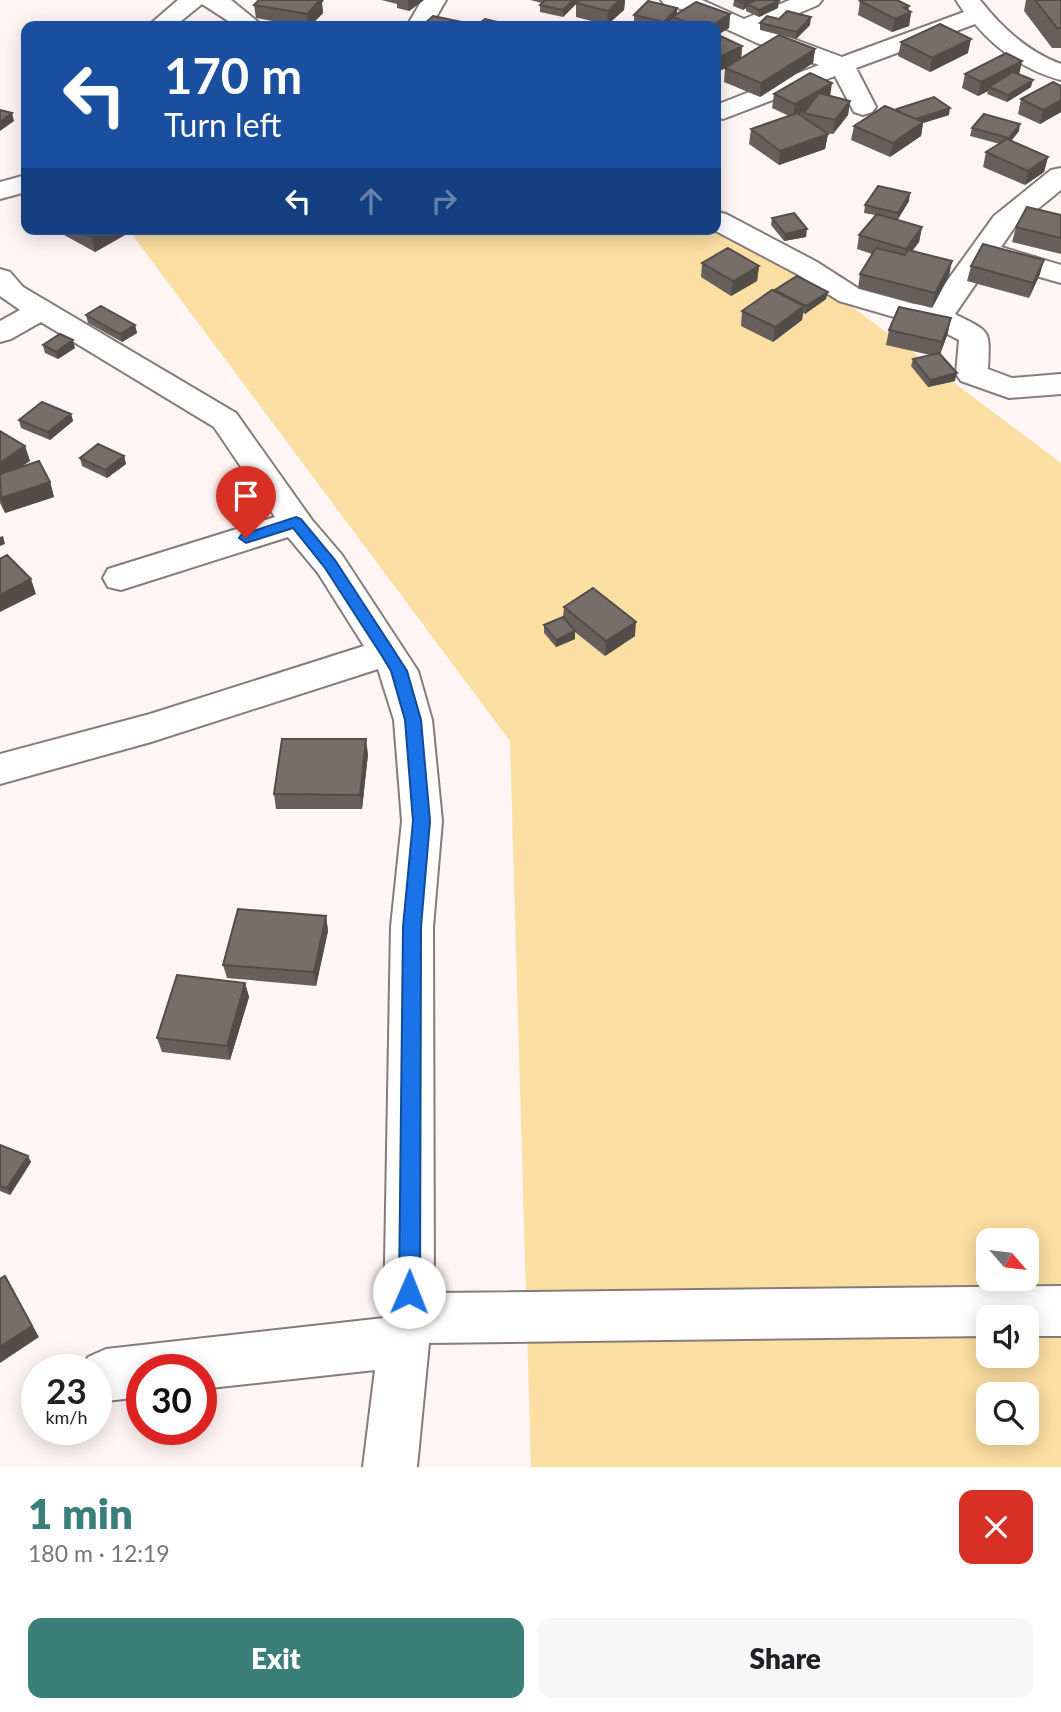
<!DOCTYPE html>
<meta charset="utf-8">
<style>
:root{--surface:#fff;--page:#f6f6f6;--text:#202124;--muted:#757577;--accent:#397f78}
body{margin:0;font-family:Lato,sans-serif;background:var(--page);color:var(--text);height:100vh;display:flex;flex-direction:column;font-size:26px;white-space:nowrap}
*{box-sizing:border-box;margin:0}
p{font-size:23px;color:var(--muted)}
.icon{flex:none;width:38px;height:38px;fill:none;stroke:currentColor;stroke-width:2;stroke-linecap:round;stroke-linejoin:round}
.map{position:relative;height:1467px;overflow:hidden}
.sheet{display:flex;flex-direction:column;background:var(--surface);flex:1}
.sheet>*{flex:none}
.guide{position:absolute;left:21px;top:21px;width:700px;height:214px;border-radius:14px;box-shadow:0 4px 18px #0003;background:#1a4fa0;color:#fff;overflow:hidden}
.needle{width:46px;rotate:118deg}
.tools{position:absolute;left:976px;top:1228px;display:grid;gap:14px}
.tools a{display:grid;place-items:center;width:63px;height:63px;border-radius:14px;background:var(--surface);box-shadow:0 4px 18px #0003;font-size:35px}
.speed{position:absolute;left:21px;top:1354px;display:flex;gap:14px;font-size:35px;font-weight:700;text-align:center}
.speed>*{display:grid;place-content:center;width:91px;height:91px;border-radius:50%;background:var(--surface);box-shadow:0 4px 18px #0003;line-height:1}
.speed small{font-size:18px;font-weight:400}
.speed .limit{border:10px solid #d22;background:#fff;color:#111}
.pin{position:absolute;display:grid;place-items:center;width:60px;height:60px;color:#fff;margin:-72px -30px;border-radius:50% 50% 50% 0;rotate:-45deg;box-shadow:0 0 7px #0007}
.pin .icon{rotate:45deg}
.me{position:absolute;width:77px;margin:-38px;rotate:1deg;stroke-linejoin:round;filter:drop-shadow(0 0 5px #0008)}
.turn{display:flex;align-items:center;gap:24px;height:147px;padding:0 28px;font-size:32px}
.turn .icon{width:91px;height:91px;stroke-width:2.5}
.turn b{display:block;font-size:49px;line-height:60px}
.lanes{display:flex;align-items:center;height:66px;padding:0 28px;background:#0003;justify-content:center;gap:35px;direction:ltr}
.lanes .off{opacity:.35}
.round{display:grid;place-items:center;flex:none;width:74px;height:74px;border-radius:14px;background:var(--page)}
.headline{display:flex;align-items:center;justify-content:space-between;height:119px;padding:0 28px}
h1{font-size:42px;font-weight:800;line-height:52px;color:var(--accent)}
.cta{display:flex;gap:14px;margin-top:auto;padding:14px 28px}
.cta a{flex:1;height:80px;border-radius:14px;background:var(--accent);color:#fff;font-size:28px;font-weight:800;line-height:80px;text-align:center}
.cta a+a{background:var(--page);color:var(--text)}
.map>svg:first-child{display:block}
.green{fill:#fbdea1;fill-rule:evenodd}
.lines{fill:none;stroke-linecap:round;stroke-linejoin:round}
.minor-casing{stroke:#867b7b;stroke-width:4}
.minor{fill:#fff;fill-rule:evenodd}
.wall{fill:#665f5b}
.shaded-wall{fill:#534d4a}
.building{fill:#776e6a;stroke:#534d4a;stroke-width:2}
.route{fill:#1a73e8;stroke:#114b97;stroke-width:2}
</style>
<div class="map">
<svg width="1061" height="1467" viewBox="0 0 1061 1467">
<rect width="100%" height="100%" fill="#fff5f5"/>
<!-- green -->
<path class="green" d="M 716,205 L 1061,463 L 1061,1467 L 531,1467 L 510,741 L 131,233 L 135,229 L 716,229 ZM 989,1241 L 1027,1241 L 1027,1279 L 989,1279 ZM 989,1318 L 1027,1318 L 1027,1356 L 989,1356 ZM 989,1395 L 1027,1395 L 1027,1433 L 989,1433 Z"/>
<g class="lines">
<defs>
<path id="minor" d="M 178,0 L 231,0 L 263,26 L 236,26 L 202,4 L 175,26 L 148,26 Z
M 422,0 L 446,0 L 431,26 L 407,26 Z
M 661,0 L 702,0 L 744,19 L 790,0 L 822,0 L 818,5 L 764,28 L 842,57 L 964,12 L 956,0 L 980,0 C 1001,27 1028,52 1061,64 L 1061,80 C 1027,71 998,51 975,24 L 856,68 L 876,107 L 872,112 L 863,115 L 854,112 L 835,76 L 723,119 L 716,117 L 716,105 L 819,65 L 757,43 L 685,10 L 665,5 Z
M 1061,168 L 1061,190 L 1014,228 L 1001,247 L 1061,265 L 1061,283 L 990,263 L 955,314 C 991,333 990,328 988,369 L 1012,378 L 1061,374 L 1061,394 L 1009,398 L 961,381 L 956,374 L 959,340 L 926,323 L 901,319 L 839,301 L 797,274 L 712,229 L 716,229 L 716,212 L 726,214 L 817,262 L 859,289 L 914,304 L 929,306 L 994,216 L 1051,170 Z
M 26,175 L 26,192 L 0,199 L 0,182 Z
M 0,269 L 10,272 L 23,287 L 236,413 L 312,520 L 342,555 L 418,671 L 432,720 L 442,821 L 433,927 L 434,1293 L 1061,1286 L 1061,1336 L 1027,1336 L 1027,1318 L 989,1318 L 989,1336 L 429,1343 L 417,1467 L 363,1467 L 375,1370 L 201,1389 L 201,1370 L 142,1370 L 142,1397 L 106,1401 L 96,1397 L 96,1370 L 82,1370 L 88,1357 L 106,1349 L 384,1318 L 391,927 L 402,821 L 394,720 L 378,669 L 151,742 L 0,784 L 0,754 L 150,714 L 364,646 L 318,573 L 288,537 L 121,590 L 108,587 L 103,578 L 108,569 L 275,517 L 214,427 L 41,322 L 11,339 L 0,342 L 0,321 L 20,310 L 0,296 Z"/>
</defs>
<!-- minor casing -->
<use href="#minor" class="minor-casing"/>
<!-- minor -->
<use href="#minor" class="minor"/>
</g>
<!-- wall -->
<path class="wall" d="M 381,0 L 424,0 L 409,11 L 397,8 L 397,4 Z
M 530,0 L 578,0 L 578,2 L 580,0 L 625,0 L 624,10 L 607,25 L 576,17 L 576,4 L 563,17 L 540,12 L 540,5 L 542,3 Z
M 734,0 L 777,0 L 778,8 L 759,17 L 746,11 L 746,8 L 743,10 L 733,6 Z
M 1026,0 L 1061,0 L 1061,48 L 1052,48 L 1024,11 Z
M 648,1 L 677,8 L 677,14 L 696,2 L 730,14 L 729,28 L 717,35 L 742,46 L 741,58 L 779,35 L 815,49 L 813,63 L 760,97 L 724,82 L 725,68 L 716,73 L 716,26 L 672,26 L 672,20 L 666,26 L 652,26 L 634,22 L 634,15 Z
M 860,1 L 911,12 L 909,26 L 892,32 L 858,15 Z
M 322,3 L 323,13 L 310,26 L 300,26 L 256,18 L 254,5 Z
M 779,19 L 810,25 L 796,39 L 760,30 L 760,23 Z
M 901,42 L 968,53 L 930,72 L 898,56 Z
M 1022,61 L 1019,74 L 1031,87 L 1007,102 L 987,94 L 988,91 L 978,96 L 962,88 L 965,74 Z
M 1061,86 L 1061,112 L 1040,124 L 1018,114 L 1021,99 Z
M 774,94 L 830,96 L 850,101 L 848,115 L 833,134 L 825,133 L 828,134 L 825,149 L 779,165 L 749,144 L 751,129 L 789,116 L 772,108 Z
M 897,109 L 949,115 L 923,123 L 921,136 L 890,157 L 851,140 L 854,126 L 896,111 Z
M 972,128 L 1019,131 L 1011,141 L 1048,157 L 1044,172 L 1025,185 L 983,167 L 986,152 L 1000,144 L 970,136 Z
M 909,201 L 897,220 L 922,227 L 919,242 L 912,251 L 949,276 L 932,308 L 858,288 L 860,274 L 872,254 L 857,249 L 859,235 L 875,215 L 864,213 L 865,205 Z
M 1061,215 L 1061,254 L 1012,242 L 1016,227 Z
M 772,218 L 806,237 L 784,241 L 771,225 Z
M 53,229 L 124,229 L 125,235 L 95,252 Z
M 702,263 L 759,266 L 757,281 L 731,296 L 701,277 Z
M 971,266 L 1040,274 L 1029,298 L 967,281 Z
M 775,290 L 826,299 L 805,314 L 803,313 L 802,320 L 773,342 L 741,326 L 742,311 L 775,291 Z
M 86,315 L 135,325 L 137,333 L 122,342 L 88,323 Z
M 889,330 L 948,333 L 940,354 L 955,381 L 928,387 L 911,366 L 913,359 L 930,355 L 886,345 Z
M 43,345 L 75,348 L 58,359 L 45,353 Z
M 71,414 L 73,421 L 50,440 L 21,428 L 19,420 Z
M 0,431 L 25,446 L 30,461 L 20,467 L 50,482 L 54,497 L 5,513 L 0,503 Z
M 124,456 L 126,464 L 107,478 L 82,466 L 80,458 Z
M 564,607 L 635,636 L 605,656 L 575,632 L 575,639 L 556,647 L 544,633 L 544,625 L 563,617 Z
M 368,754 L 362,809 L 276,809 L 274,794 Z
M 326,916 L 328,931 L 316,986 L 227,978 L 223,965 Z
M 245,983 L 249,997 L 230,1060 L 162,1052 L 157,1038 Z
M 0,1145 L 31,1162 L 10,1195 L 0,1191 Z"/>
<!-- shaded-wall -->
<path class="shaded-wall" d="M 312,0 L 324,0 L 322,3 L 323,13 L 310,26 L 308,26 L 307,14 Z
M 408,0 L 424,0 L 409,11 Z
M 573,0 L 578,0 L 578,2 L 563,17 L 563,10 Z
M 620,0 L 625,0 L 624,10 L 607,25 L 608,11 Z
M 749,0 L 762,0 L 747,4 L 746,8 L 743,10 L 744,3 Z
M 779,1 L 778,8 L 759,17 L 759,10 Z
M 909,6 L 908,13 L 911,12 L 909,26 L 892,32 L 895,19 L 904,8 Z
M 677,8 L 677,15 L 672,17 L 672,20 L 666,26 L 664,26 L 664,22 Z
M 730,14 L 729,28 L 716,36 L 716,26 L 711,26 Z
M 811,17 L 810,25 L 796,39 L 797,32 Z
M 971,39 L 968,53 L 930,72 L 932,58 Z
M 742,46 L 741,60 L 716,73 L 716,59 Z
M 815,49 L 813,63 L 760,97 L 761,83 Z
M 1022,61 L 1019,75 L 989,87 L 988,91 L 978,96 L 981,82 Z
M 1033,80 L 1031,87 L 1007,102 L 1008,95 Z
M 832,83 L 830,97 L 793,118 L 795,104 Z
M 1061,100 L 1061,112 L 1040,124 L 1043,110 Z
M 850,101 L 848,115 L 833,134 L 835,120 Z
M 950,108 L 949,115 L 923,123 L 921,136 L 890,157 L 893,143 L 912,120 Z
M 12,113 L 14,121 L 0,131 L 0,122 Z
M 1020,124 L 1019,131 L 1007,146 L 1009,138 Z
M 828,134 L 825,149 L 779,165 L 780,151 Z
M 1048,157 L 1044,172 L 1025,185 L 1028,171 Z
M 910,193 L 909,201 L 897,221 L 898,213 Z
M 922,227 L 919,242 L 903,263 L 906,249 Z
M 106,229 L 124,229 L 125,235 L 95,252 L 92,237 Z
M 807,229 L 806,237 L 784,241 L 785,234 Z
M 1044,260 L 1040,274 L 1029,298 L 1033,283 Z
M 952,261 L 949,276 L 932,308 L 935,293 Z
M 759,266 L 757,281 L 731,296 L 733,281 Z
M 828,292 L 826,299 L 805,314 L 806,306 Z
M 804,306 L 802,320 L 773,342 L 775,327 Z
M 951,318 L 948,333 L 939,357 L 942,342 Z
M 135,325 L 137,333 L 122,342 L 120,334 Z
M 73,340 L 75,348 L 58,359 L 56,352 Z
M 957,373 L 955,381 L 928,387 L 930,380 Z
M 71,414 L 73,421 L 50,440 L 48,432 Z
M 25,446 L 30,461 L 0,481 L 0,463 Z
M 124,456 L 126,464 L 107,478 L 105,470 Z
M 50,482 L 54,497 L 5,513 L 1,498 Z
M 3,536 L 5,544 L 0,546 L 0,537 Z
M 31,579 L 36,594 L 0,612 L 0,595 Z
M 636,622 L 635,636 L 605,656 L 606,641 Z
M 575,631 L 575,639 L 556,647 L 556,640 Z
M 366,739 L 368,754 L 362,809 L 360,795 Z
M 326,916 L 328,931 L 316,986 L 314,972 Z
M 245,983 L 249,997 L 230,1060 L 227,1046 Z
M 28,1156 L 31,1162 L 10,1195 L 7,1188 Z
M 5,1276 L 39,1337 L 0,1363 L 0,1347 Z"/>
<!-- building -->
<path class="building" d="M 259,0 L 320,0 L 307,14 L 254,5 Z
M 545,0 L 573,0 L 563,10 L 540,5 Z
M 580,0 L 620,0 L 608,11 L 576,3 Z
M 737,0 L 749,0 L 744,3 Z
M 756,0 L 777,0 L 779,1 L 759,10 L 747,4 Z
M 863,0 L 897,0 L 909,6 L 904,8 L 911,12 L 895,19 L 860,1 Z
M 1035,0 L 1061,0 L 1061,28 L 1057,28 Z
M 648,1 L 677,8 L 664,22 L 634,15 Z
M 696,2 L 730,14 L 711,26 L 698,26 L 672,17 Z
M 787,11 L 811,17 L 797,32 L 760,23 L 767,16 L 779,19 Z
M 433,16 L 467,23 L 464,26 L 422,26 Z
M 485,19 L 510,25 L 509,26 L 476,26 Z
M 940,24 L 971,39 L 932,58 L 901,42 Z
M 716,34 L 742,46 L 716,59 Z
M 779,35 L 815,49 L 761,83 L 725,68 Z
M 1006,53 L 1022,61 L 981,82 L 965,74 Z
M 1013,72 L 1033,80 L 1008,95 L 989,87 Z
M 810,73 L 832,83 L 795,104 L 774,94 Z
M 1053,82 L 1061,86 L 1061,100 L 1043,110 L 1021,99 Z
M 819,93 L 850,101 L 835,120 L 804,113 Z
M 934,97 L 950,108 L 916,119 L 903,114 L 897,109 Z
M 885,106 L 923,122 L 893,143 L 854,126 Z
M 0,110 L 12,113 L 0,122 Z
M 797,113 L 828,134 L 780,151 L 751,129 Z
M 984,114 L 1020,124 L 1009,138 L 972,128 Z
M 1007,139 L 1048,157 L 1028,171 L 986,152 Z
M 878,186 L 910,193 L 898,213 L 865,205 Z
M 1027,207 L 1061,215 L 1061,238 L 1016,227 Z
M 794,213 L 807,229 L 785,234 L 772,218 Z
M 877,214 L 922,227 L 906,249 L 859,235 Z
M 77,229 L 106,229 L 92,237 Z
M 983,244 L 1044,260 L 1033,283 L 971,266 Z
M 728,248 L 759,266 L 733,281 L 702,263 Z
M 876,248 L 905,255 L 908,250 L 952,261 L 935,293 L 860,274 Z
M 797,276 L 828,292 L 806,306 L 775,290 Z
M 772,290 L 804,306 L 775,327 L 742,311 Z
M 101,306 L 135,325 L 120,334 L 86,315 Z
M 899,307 L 951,318 L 942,342 L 889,330 Z
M 60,334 L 73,340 L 56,352 L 43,345 Z
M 939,353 L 957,373 L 930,380 L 913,359 Z
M 42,402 L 71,414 L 48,432 L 19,420 Z
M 0,431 L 25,446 L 0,463 Z
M 98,444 L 124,456 L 105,470 L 80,458 Z
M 39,461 L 50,482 L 1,498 L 0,474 Z
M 7,555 L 31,579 L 0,595 L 0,559 Z
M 593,588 L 636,622 L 606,641 L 564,607 Z
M 563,617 L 575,631 L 556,640 L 544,625 Z
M 282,739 L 366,739 L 360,795 L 274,794 Z
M 238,909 L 326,916 L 314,972 L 223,965 Z
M 177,975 L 245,983 L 227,1046 L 157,1038 Z
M 0,1145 L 28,1156 L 7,1188 L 0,1186 Z
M 5,1276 L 32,1326 L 0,1347 L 0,1279 Z"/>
<!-- route -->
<path class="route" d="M 296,517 L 301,519 L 335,560 L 393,649 L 407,671 L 421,720 L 430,821 L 421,927 L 420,1292 L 417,1299 L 409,1302 L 402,1299 L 399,1292 L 403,927 L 413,821 L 405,720 L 391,671 L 382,656 L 325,568 L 293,528 L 246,543 L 239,538 L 241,535 Z"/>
</svg>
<div class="tools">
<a><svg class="needle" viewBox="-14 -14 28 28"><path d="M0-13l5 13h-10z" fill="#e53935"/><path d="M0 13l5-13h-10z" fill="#757577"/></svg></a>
<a><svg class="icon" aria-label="sound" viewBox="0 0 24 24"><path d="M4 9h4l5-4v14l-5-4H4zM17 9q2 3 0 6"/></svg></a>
<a><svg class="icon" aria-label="search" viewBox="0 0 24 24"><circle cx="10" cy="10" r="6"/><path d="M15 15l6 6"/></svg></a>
</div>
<div class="speed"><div>23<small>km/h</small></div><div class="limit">30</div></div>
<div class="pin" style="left:246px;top:538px;background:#d93025"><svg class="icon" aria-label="arrive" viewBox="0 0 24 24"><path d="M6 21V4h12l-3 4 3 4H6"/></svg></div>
<svg class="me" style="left:409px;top:1292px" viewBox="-20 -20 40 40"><circle r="19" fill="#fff"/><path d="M0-13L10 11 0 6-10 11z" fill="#1a73e8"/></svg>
<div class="guide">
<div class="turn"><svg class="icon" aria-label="left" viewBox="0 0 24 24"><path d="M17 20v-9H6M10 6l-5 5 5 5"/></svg><div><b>170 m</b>Turn left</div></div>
<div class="lanes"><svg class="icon" aria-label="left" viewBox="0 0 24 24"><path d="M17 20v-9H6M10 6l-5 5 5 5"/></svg><svg class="icon off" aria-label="ahead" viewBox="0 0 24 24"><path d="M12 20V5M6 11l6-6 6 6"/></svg><svg class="icon off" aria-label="right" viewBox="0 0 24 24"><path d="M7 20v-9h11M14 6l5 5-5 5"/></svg></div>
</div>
</div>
<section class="sheet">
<div class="headline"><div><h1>1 min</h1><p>180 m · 12:19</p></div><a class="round" style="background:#d93025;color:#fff"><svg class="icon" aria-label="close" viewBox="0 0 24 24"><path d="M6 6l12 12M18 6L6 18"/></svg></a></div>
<div class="cta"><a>Exit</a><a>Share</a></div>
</section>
